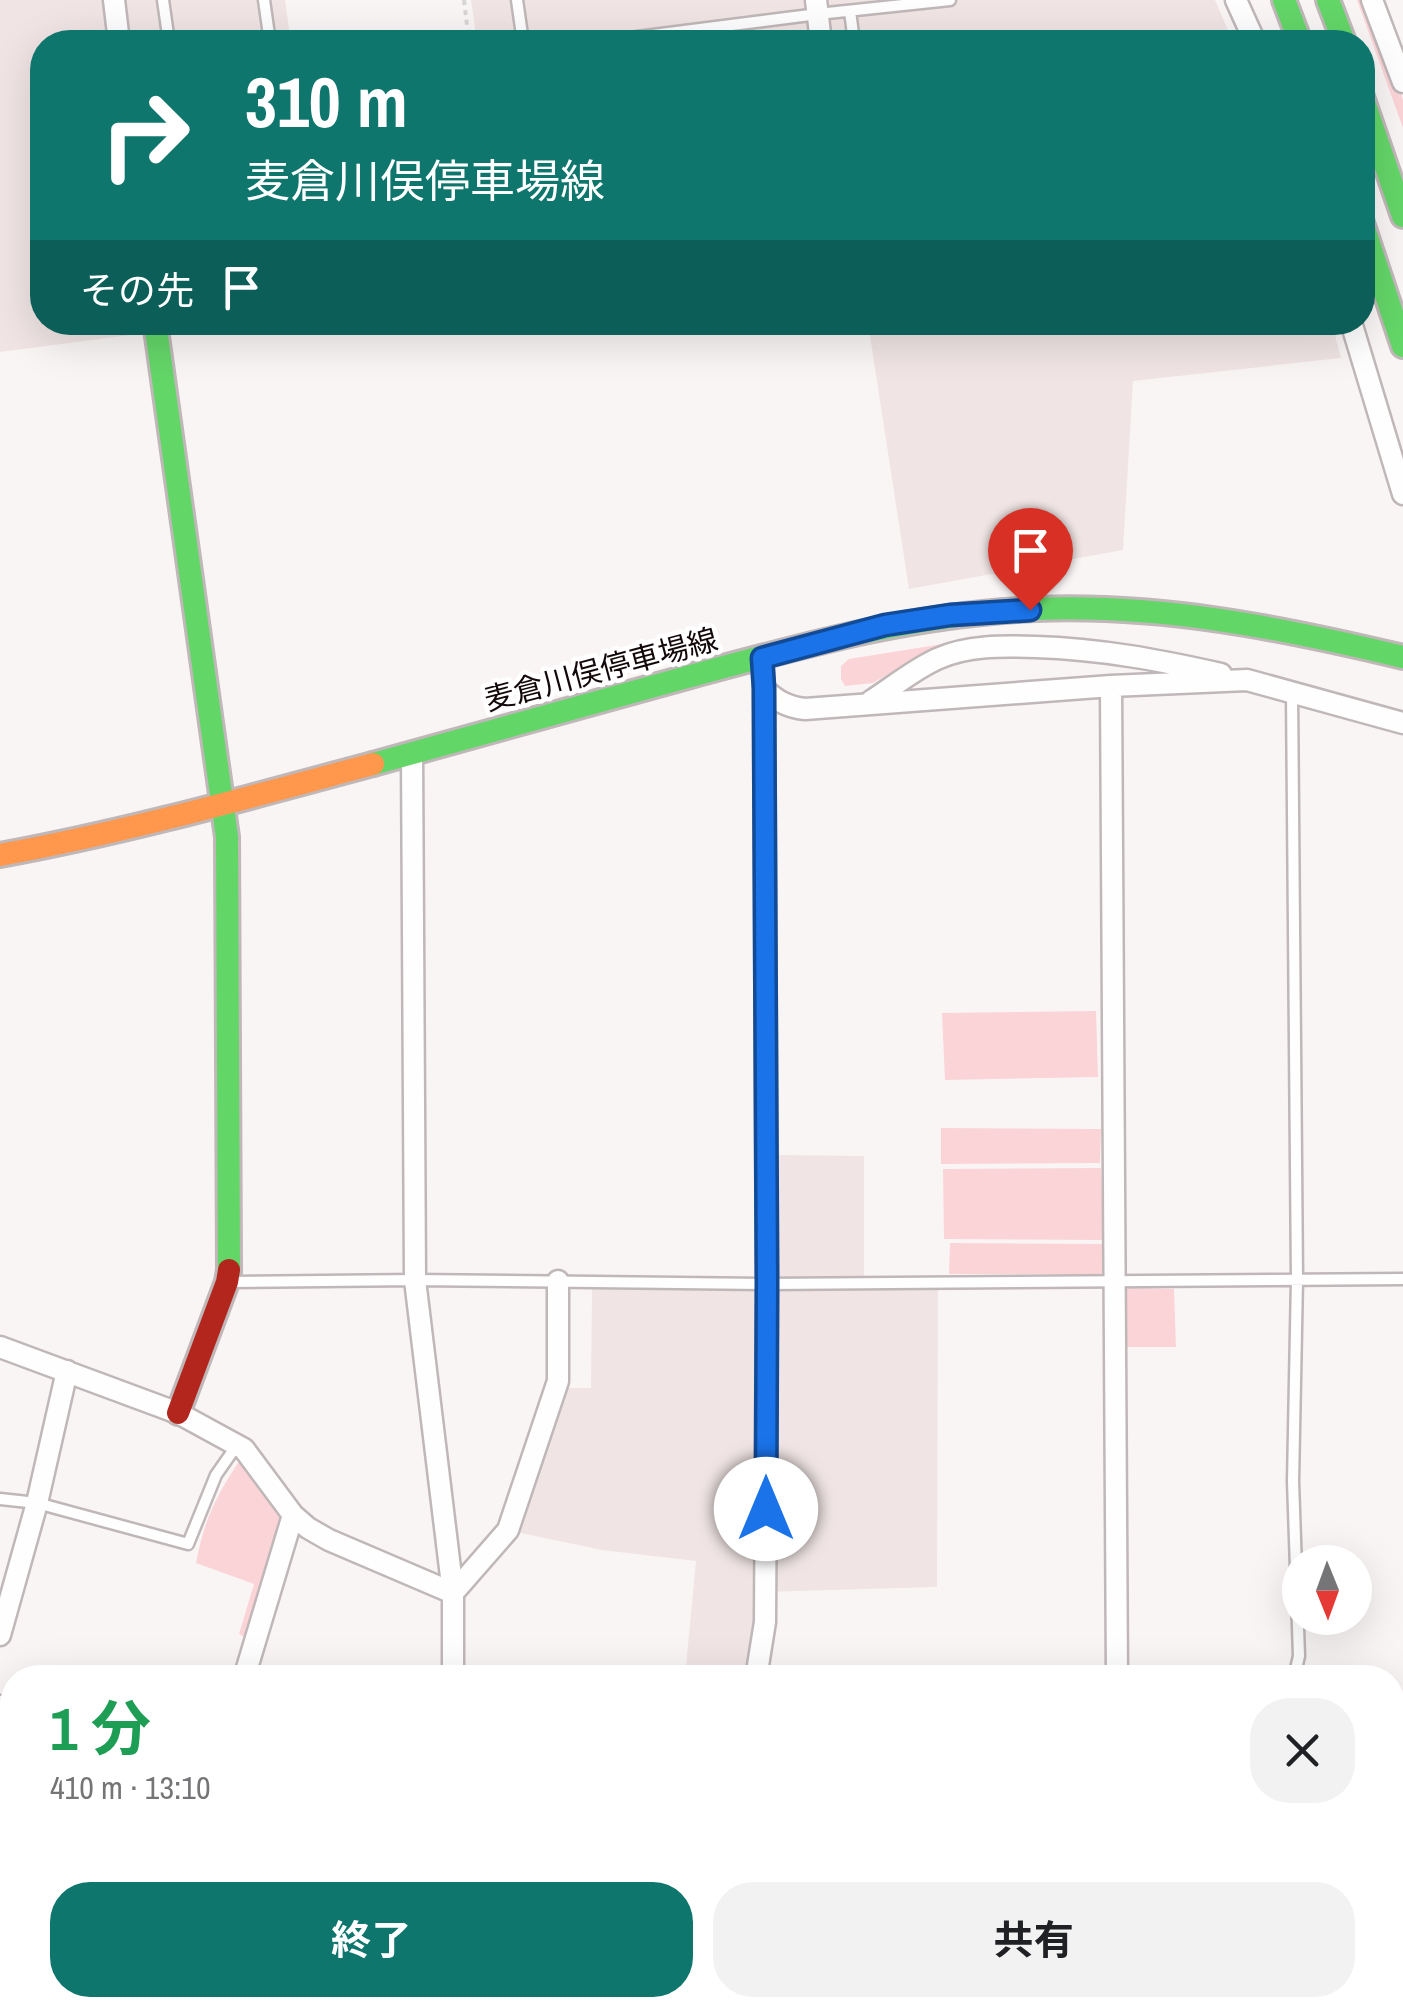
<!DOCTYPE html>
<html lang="ja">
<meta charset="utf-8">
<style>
:root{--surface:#fff;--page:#f2f2f2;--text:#202124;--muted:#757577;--accent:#0f766e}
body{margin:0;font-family:"Archivo Narrow","Noto Sans JP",sans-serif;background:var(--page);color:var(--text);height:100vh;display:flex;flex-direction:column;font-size:38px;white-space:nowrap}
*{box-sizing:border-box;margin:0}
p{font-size:32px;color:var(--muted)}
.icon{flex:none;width:55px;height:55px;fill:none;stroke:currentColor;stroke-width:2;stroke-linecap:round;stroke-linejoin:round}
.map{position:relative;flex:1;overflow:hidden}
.sheet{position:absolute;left:0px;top:1665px;width:1405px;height:352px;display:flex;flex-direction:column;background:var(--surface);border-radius:40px 40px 0 0;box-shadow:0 10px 40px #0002}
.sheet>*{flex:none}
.banner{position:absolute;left:30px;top:30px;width:1345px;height:305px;border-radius:40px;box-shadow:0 10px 40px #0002;background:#0f766e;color:#fff;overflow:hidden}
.needle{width:65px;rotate:179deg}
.buttons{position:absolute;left:1282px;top:1545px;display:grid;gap:20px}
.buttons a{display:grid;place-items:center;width:90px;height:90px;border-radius:50%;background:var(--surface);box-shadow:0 10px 40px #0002;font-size:50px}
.pin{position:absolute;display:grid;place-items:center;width:85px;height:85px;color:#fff;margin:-102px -42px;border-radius:50% 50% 50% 0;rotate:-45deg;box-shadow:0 0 10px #0007}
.pin .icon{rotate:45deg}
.me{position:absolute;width:110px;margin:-55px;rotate:0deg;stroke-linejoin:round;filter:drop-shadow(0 0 8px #0008)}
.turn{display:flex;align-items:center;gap:35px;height:210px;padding:0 50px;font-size:45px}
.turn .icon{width:130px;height:130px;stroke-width:2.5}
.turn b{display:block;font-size:70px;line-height:85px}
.then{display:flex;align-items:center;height:95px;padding:0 50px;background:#0003;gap:20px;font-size:38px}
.round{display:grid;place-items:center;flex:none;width:105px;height:105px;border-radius:40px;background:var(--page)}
.headline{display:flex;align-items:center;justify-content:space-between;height:170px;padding:0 50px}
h1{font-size:60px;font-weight:700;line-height:75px;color:#1e9e55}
.primary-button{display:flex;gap:20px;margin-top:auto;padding:20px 50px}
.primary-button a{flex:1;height:115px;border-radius:40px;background:var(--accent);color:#fff;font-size:40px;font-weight:700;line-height:115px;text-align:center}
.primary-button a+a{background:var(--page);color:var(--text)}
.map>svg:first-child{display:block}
.built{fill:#f0e4e4}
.green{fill:#fbd4d7}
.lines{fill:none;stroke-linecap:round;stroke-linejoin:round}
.lane-casing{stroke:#c0b7b8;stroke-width:15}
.street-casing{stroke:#c0b7b8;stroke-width:25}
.fast-casing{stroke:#c0b7b8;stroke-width:28}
.slow-casing{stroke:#c0b7b8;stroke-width:28}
.jam-casing{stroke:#c0b7b8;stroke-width:28}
.path{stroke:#d7d5d5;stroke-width:4;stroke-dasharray:5 5;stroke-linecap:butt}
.lane{stroke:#fefefe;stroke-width:10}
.street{stroke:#fefefe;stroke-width:20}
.fast{stroke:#63d668;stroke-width:22}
.slow{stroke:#ff974d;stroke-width:22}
.jam{stroke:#b3261e;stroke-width:22}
.route-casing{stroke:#114b97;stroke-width:25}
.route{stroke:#1a73e8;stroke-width:18}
.labels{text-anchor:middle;stroke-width:9;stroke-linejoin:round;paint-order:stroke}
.street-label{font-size:30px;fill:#130809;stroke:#fff}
</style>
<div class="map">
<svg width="1403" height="2016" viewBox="0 0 1403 2016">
<rect width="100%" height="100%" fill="#faf5f5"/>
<!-- built -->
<path class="built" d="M 0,0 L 105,0 L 110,42 L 42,42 L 42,322 L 144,323 L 146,333 L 0,352 Z
M 124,0 L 285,0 L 291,42 L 129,42 Z
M 471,0 L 810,0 L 815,42 L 477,42 Z
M 826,0 L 1215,0 L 1233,42 L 831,42 Z
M 868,323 L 1332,323 L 1341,358 L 1133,381 L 1123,550 L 909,589 Z
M 779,1155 L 864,1156 L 864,1286 L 938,1286 L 937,1587 L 760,1592 L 750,1677 L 685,1677 L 696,1561 L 602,1550 L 516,1532 L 561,1388 L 591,1388 L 592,1289 L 777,1287 Z"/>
<!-- green -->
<path class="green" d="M 1357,0 L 1369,0 L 1403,100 L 1403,128 Z
M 955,642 L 899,668 L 873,683 L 845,686 L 841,679 L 841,666 L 849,659 Z
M 1096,1011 L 1098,1077 L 945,1080 L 942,1013 Z
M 941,1128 L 1101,1129 L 1100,1163 L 941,1164 Z
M 1101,1168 L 1104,1240 L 944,1239 L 943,1169 Z
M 950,1243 L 1105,1244 L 1106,1268 L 1101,1274 L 949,1274 Z
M 1128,1288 L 1174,1289 L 1176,1347 L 1123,1347 L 1122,1298 Z
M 240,1460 L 270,1495 L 286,1521 L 249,1640 L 239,1634 L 254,1584 L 196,1563 C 204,1520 216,1496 240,1460 Z"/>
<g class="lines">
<defs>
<path id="lane" d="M 163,0 L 169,42
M 264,0 L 270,42
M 517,0 L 523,42
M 850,11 L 854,42
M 598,42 L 818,14 L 950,0
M 1292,693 L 1297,1279 L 1293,1481 L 1299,1656 L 1294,1678
M 229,1282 L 415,1280 L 767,1284 L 1403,1279
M 0,1499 L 37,1503 L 188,1544 L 216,1475 L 237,1445
M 169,2016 L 170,2005
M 536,2016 L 541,2005"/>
<path id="street" d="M 114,0 L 119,42
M 816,0 L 821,42
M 1236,0 L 1255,42
M 1372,0 L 1403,82
M 1351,322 L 1403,494
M 1111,686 L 1117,1678
M 764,689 C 777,701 787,707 805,709 L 1111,686 L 1247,680 L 1403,723
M 871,701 C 893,687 913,670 937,659 C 967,645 1003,646 1036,647 C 1100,649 1159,660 1221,674
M 412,753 L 415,1280 L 453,1593 L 453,1678
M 0,1347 L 178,1413 L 244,1449 L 293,1515 L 308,1528 L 329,1540 L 453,1593 L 508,1530 L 558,1381 L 558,1281
M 0,1635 L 37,1503 L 67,1371
M 244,1678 L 293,1515
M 756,1678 L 765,1622 L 767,1284 L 764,689 L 762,658
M 0,1706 L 12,1709
M 1392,1921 L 1403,1922
M 0,1994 L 12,1994
M 218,2005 L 266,2016
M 1108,2016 L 1111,2005"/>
<path id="fast" d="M 1284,0 L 1300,42
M 1328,0 L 1344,42
M 1362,97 L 1403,216
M 1362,223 L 1403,346
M 155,322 L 227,837 L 229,1270
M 373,764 C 478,735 583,706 687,677 C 805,645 913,614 1036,609 C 1162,604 1282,628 1403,657"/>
<path id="slow" d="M 0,855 C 126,832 250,797 373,764"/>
<path id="jam" d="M 178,1413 L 227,1282 L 229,1270"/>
</defs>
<!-- lane casing -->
<use href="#lane" class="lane-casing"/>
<!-- street casing -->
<use href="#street" class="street-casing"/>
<!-- fast casing -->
<use href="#fast" class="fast-casing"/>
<!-- slow casing -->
<use href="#slow" class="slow-casing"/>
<!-- jam casing -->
<use href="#jam" class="jam-casing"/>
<!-- path -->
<path class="path" d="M 464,0 L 469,42"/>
<!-- lane -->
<use href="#lane" class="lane"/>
<!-- street -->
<use href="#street" class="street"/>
<!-- fast -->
<use href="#fast" class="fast"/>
<!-- slow -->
<use href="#slow" class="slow"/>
<!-- jam -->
<use href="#jam" class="jam"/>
</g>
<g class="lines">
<defs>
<path id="route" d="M 766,1509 L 767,1284 L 764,688 L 762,658 L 885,625 L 950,615 L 1030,610"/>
</defs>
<!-- route casing -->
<use href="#route" class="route-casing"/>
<!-- route -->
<use href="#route" class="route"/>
</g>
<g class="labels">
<!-- street labels -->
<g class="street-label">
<text transform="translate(601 670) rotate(-15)" y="10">麦倉川俣停車場線</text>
</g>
</g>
</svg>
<div class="buttons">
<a><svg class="needle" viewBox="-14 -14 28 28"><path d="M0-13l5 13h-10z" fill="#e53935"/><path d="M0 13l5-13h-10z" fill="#757577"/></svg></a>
</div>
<div class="pin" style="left:1030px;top:610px;background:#d93025"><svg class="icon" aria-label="arrive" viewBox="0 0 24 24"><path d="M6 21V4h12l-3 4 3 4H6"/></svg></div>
<svg class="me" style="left:766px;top:1509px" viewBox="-20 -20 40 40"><circle r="19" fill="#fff"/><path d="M0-13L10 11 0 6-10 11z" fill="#1a73e8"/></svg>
<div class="banner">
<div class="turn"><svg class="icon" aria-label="right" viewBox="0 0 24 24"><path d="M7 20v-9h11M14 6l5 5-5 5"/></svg><div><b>310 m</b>麦倉川俣停車場線</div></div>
<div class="then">その先<svg class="icon" aria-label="arrive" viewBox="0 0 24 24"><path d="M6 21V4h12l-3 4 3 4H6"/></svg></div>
</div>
<section class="sheet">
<div class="headline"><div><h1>1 分</h1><p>410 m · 13:10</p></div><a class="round"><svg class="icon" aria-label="close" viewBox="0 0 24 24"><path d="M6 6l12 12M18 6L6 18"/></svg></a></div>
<div class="primary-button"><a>終了</a><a>共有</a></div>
</section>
</div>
